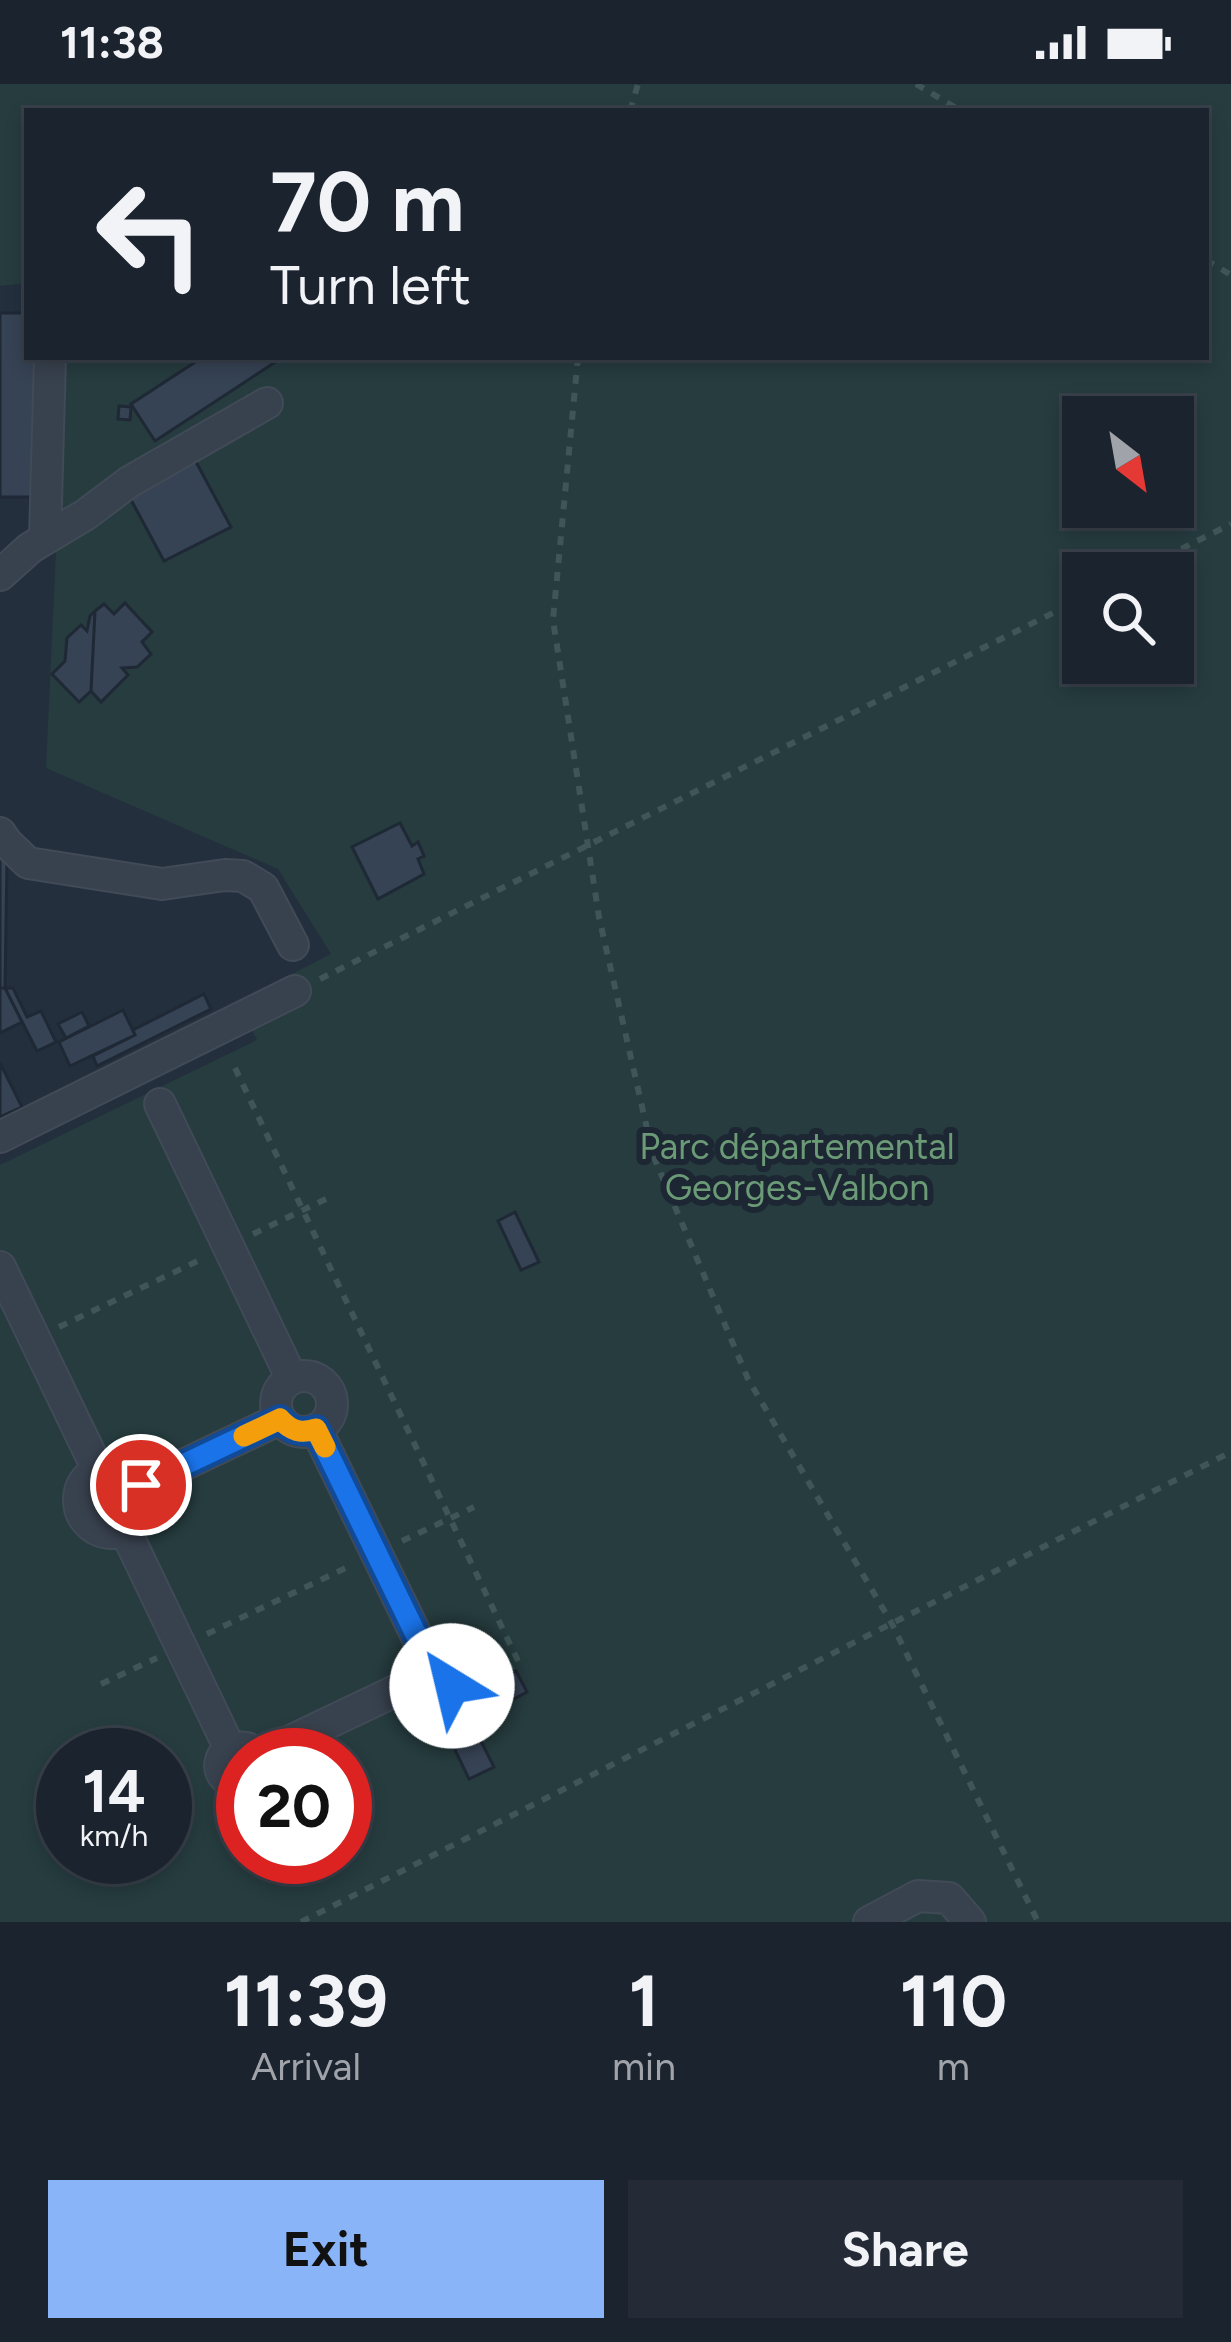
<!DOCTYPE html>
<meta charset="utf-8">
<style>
:root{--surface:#1b232e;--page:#242b36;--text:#f1f3f6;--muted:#a0a4aa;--line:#39404a;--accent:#8ab4f8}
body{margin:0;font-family:Figtree,sans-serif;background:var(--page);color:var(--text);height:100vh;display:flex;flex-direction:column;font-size:45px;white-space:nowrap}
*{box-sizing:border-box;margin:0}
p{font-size:39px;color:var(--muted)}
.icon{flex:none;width:66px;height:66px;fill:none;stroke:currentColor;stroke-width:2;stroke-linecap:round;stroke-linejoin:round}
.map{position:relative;height:1838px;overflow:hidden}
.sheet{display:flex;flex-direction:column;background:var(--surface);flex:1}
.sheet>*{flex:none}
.hud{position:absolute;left:24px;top:24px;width:1185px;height:252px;border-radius:0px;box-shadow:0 6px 18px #0003,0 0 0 3px var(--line);background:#1b232e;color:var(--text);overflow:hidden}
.needle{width:78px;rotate:149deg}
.fabs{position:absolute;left:1062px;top:312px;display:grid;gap:24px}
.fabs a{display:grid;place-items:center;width:132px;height:132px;border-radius:0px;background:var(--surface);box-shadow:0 6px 18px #0003,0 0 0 3px var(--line);font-size:60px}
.speed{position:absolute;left:36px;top:1644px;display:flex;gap:24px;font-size:60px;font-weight:700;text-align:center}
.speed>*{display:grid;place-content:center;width:156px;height:156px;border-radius:50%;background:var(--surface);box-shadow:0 6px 18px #0003,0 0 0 3px var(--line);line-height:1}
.speed small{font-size:30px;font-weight:400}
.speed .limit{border:18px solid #d22;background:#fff;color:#111}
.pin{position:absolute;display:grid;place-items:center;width:102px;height:102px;color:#fff;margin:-51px;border:6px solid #fff;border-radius:50%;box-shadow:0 3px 12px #0007}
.me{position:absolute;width:132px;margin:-66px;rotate:324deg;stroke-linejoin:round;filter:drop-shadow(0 0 9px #0008)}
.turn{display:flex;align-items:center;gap:42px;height:252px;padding:0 48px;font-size:54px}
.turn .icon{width:156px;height:156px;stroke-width:2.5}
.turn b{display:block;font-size:84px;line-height:102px}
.eta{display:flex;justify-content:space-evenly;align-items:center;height:204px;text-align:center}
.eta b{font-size:72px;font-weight:700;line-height:84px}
.button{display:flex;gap:24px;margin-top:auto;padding:24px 48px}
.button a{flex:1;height:138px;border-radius:0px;background:var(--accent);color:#111;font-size:48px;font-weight:700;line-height:138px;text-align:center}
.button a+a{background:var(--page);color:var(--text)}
.status{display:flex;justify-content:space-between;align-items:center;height:84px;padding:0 60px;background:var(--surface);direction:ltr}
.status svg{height:33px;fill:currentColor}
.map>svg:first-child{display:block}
.green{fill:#263c3f;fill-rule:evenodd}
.building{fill:#364354;stroke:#1f2835;stroke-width:3}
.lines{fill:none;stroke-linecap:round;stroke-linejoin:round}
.minor-casing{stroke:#414a57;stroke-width:34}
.path{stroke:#3f5557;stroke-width:6;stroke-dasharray:9 9;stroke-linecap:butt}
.minor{stroke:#38414e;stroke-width:30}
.route-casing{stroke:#114b97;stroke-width:30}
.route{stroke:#1a73e8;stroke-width:21}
.slow{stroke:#f59e0b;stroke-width:21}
.labels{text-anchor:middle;stroke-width:12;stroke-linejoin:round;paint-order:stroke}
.park-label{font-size:36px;fill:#6b9a76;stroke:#1d2633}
</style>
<div class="status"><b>11:38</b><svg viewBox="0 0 49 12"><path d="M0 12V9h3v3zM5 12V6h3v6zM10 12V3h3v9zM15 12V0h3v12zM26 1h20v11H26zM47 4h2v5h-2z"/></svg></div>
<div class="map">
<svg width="1231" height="1838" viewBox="0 0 1231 1838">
<rect width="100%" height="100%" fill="#242f3e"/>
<!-- green -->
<path class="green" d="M 0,0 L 1231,0 L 1231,1838 L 0,1838 L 0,1081 L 257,956 L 239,917 L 331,870 L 278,785 L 46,684 L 65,273 L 1206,273 L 1206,27 L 27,27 L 27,199 L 0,202 ZM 1083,333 L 1173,333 L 1173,423 L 1083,423 ZM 1083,489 L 1173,489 L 1173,579 L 1083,579 ZM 63,1671 L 165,1671 L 165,1773 L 63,1773 ZM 243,1671 L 345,1671 L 345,1773 L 243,1773 Z"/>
<!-- building -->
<path class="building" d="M 0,229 L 27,229 L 27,273 L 40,273 L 37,413 L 0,413 Z
M 203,273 L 283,273 L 155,357 L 131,320 Z
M 119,322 L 131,323 L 130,336 L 118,335 Z
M 195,376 L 231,443 L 164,477 L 129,412 Z
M 125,519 L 152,548 L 142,558 L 151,570 L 137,583 L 122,584 L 128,591 L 101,618 L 91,607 L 95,527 L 104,520 L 114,530 Z
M 95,527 L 91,607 L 79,618 L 52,590 L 65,577 L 67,554 L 81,541 L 87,547 L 90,532 Z
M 400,739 L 412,762 L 418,758 L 424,772 L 418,775 L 424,790 L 378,815 L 352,763 Z
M 0,774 L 7,774 L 5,904 L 0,904 Z
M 0,904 L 5,904 L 22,938 L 0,949 Z
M 5,904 L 13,904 L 27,933 L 41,927 L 56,958 L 37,967 Z
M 204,910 L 211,925 L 97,982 L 93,972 L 135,951 L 133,946 Z
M 123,926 L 135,951 L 70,982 L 59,958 Z
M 82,928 L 89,942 L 66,954 L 58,940 Z
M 0,979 L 22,1023 L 0,1033 Z
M 515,1128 L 539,1178 L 521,1186 L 498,1137 Z
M 516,1587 L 527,1608 L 486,1629 L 475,1608 Z
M 469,1633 L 494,1683 L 469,1695 L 445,1645 Z"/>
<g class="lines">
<defs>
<path id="minor" d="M 45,455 L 50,273
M 0,491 L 30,464 L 85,431 L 129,398 L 267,319
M 0,749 L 7,759 L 28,779 L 162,800 L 225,791 L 243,792 L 263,804 L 293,861
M 160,1020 L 292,1295
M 0,1053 L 295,907
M 0,1183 L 98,1386
M276 1320a28 28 0 1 1 56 0a28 28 0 1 1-56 0Z
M 316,1345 L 424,1567
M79 1416a33 33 0 1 1 66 0a33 33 0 1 1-66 0Z
M 141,1401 L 280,1335
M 125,1446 L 230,1665
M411 1588a23 23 0 1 1 46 0a23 23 0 1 1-46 0Z
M 261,1671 L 414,1598
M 243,1700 C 210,1699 214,1659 247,1664
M 869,1838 L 918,1812 L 949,1814 L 970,1838"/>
</defs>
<!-- minor casing -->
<use href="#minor" class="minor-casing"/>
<!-- path -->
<path class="path" d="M 916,0 L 961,27
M 630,27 L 638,0
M 1206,176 L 1231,191
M 578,273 L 553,536 L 599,833 L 653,1071 L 748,1295 L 892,1540 L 1038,1838
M 1133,489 L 1231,440
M 320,895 L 1083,514
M 235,984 L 519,1579 L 473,1602 L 456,1595
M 253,1150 L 326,1115
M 59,1243 L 204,1174
M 402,1457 L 474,1423
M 207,1550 L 352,1481
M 101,1600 L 157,1574
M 301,1838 L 1231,1368"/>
<!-- minor -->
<use href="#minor" class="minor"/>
</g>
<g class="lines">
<defs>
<path id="route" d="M 141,1401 L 280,1335 C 291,1347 301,1350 316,1345 L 424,1567 C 449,1560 463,1580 452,1602"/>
</defs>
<!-- route casing -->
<use href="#route" class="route-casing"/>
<!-- route -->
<use href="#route" class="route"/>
<!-- slow -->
<path class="slow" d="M 244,1352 L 280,1335 C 291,1347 301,1350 316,1345 L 325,1363"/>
</g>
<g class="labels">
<!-- park labels -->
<g class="park-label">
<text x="797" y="1075">Parc départemental<tspan x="797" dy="41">Georges-Valbon</tspan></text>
</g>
</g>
</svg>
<div class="fabs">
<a><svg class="needle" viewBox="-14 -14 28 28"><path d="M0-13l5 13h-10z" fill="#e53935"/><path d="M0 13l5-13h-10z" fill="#a0a4aa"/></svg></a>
<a><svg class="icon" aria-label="search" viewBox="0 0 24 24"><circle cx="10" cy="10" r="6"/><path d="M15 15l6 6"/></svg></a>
</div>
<div class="speed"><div>14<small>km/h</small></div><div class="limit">20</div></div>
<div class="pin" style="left:141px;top:1401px;background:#d93025"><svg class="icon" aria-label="arrive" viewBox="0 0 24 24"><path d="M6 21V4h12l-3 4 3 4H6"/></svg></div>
<svg class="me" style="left:452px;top:1602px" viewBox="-20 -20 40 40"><circle r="19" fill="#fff"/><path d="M0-13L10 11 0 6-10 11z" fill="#1a73e8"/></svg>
<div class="hud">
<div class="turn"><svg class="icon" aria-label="left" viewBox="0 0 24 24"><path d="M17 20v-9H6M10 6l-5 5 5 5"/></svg><div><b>70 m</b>Turn left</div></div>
</div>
</div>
<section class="sheet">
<div class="eta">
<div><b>11:39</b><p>Arrival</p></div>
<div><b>1</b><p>min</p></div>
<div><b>110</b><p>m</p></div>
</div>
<div class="button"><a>Exit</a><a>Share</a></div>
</section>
